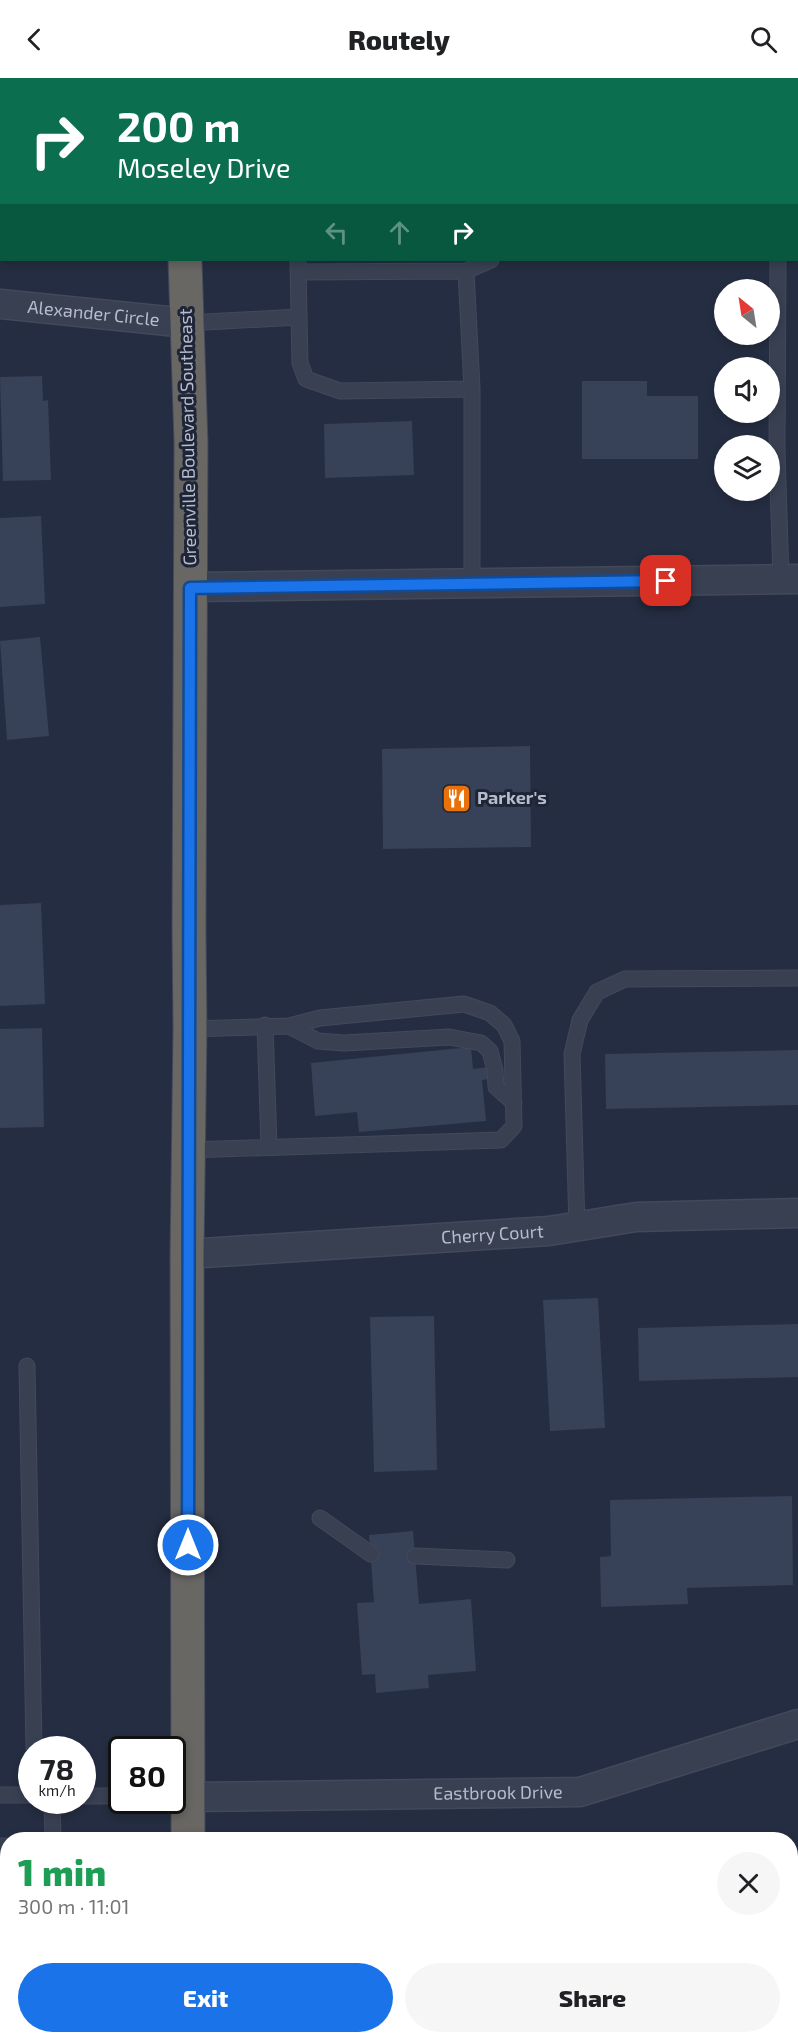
<!DOCTYPE html>
<meta charset="utf-8">
<style>
:root{--surface:#fff;--page:#f6f6f6;--text:#202124;--muted:#757577;--accent:#1a73e8}
body{margin:0;font-family:"Exo 2",sans-serif;background:var(--page);color:var(--text);height:100vh;display:flex;flex-direction:column;font-size:22px;white-space:nowrap}
*{box-sizing:border-box;margin:0}
p{font-size:20px;color:var(--muted)}
.icon{flex:none;width:33px;height:33px;fill:none;stroke:currentColor;stroke-width:2;stroke-linecap:round;stroke-linejoin:round}
.map{position:relative;flex:1;overflow:hidden}
.panel{position:absolute;left:0px;top:1754px;width:798px;height:212px;display:flex;flex-direction:column;background:var(--surface);border-radius:24px 24px 0 0;box-shadow:0 3px 9px #0003}
.panel>*{flex:none}
.hud{position:absolute;left:0px;top:0px;width:798px;height:183px;box-shadow:0 3px 9px #0003;background:#0b6e4f;color:#fff;overflow:hidden}
.needle{width:39px;rotate:330deg}
.tools{position:absolute;left:714px;top:201px;display:grid;gap:12px}
.tools a{display:grid;place-items:center;width:66px;height:66px;border-radius:50%;background:var(--surface);box-shadow:0 3px 9px #0003;font-size:30px}
.speed{position:absolute;left:18px;top:1658px;display:flex;gap:12px;font-size:30px;font-weight:700;text-align:center}
.speed>*{display:grid;place-content:center;width:78px;height:78px;border-radius:50%;background:var(--surface);box-shadow:0 3px 9px #0003;line-height:1}
.speed small{font-size:15px;font-weight:400}
.speed .limit{border:3px solid #111;border-radius:9px;background:#fff;color:#111}
.pin{position:absolute;display:grid;place-items:center;width:51px;height:51px;color:#fff;margin:-26px;border-radius:12px;box-shadow:0 3px 9px #0006}
.me{position:absolute;width:66px;margin:-33px;rotate:0deg;stroke-linejoin:round;filter:drop-shadow(0 0 4px #0008)}
.turn{display:flex;align-items:center;gap:21px;height:126px;padding:0 18px;font-size:27px}
.turn .icon{width:78px;height:78px;stroke-width:2.5}
.turn b{display:block;font-size:42px;line-height:51px}
.lanes{display:flex;align-items:center;height:57px;padding:0 18px;background:#0003;justify-content:center;gap:30px;direction:ltr}
.lanes .off{opacity:.35}
.round{display:grid;place-items:center;flex:none;width:63px;height:63px;border-radius:32px;background:var(--page)}
.summary{display:flex;align-items:center;justify-content:space-between;height:102px;padding:0 18px}
h1{font-size:36px;font-weight:800;line-height:45px;color:#1e9e55}
.cta{display:flex;gap:12px;margin-top:auto;padding:12px 18px}
.cta a{flex:1;height:69px;border-radius:36px;background:var(--accent);color:#fff;font-size:24px;font-weight:800;line-height:69px;text-align:center}
.cta a+a{background:var(--page);color:var(--text)}
header{display:flex;justify-content:space-between;align-items:center;height:78px;padding:0 18px;background:var(--surface);font-size:27px;font-weight:800}
.map>svg:first-child{display:block}
.building{fill:#374158}
.lines{fill:none;stroke-linecap:round;stroke-linejoin:round}
.service-casing{stroke:#43495b;stroke-width:17}
.minor-casing{stroke:#43495b;stroke-width:31}
.trunk-casing{stroke:#414859;stroke-width:35}
.service{stroke:#394052;stroke-width:15}
.minor{stroke:#394052;stroke-width:28}
.trunk{stroke:#686764;stroke-width:33}
.route-casing{stroke:#114b97;stroke-width:15}
.route{stroke:#1a73e8;stroke-width:10}
.labels{text-anchor:middle;stroke-width:6;stroke-linejoin:round;paint-order:stroke}
.street-label{font-size:18px;fill:#b6bccc;stroke:#1e2537}
.poi-label{font-size:18px;font-weight:bold;fill:#b6bccc;stroke:#1e2537;text-anchor:start}
</style>
<header><svg class="icon" aria-label="back" viewBox="0 0 24 24"><path d="M15 5l-7 7 7 7"/></svg>Routely<svg class="icon" aria-label="search" viewBox="0 0 24 24"><circle cx="10" cy="10" r="6"/><path d="M15 15l6 6"/></svg></header>
<div class="map">
<svg width="798" height="1964" viewBox="0 0 798 1964">
<rect width="100%" height="100%" fill="#252d42"/>
<!-- building -->
<path class="building" d="M 42,298 L 43,323 L 48,322 L 51,402 L 3,403 L 0,299 Z
M 582,303 L 647,303 L 647,318 L 698,318 L 698,381 L 582,381 Z
M 412,343 L 414,397 L 325,400 L 324,346 Z
M 41,438 L 45,526 L 0,529 L 0,440 Z
M 40,559 L 49,658 L 7,662 L 0,563 Z
M 530,668 L 531,769 L 383,771 L 382,671 Z
M 41,825 L 45,926 L 0,928 L 0,827 Z
M 42,950 L 44,1049 L 0,1050 L 0,951 Z
M 471,969 L 473,991 L 488,989 L 489,1001 L 482,1002 L 486,1043 L 359,1054 L 357,1034 L 315,1038 L 311,985 Z
M 798,972 L 798,1027 L 606,1031 L 605,976 Z
M 598,1220 L 605,1350 L 550,1353 L 543,1222 Z
M 434,1238 L 437,1392 L 374,1394 L 370,1239 Z
M 798,1246 L 798,1299 L 639,1303 L 638,1250 Z
M 792,1418 L 793,1507 L 687,1510 L 688,1526 L 601,1529 L 600,1479 L 611,1478 L 610,1422 Z
M 413,1453 L 419,1526 L 471,1521 L 476,1593 L 428,1597 L 429,1610 L 376,1615 L 375,1596 L 362,1597 L 357,1525 L 374,1524 L 369,1457 Z
M 0,1784 L 8,1784 L 8,1810 L 0,1811 Z
M 8,1858 L 8,1875 L 0,1875 L 0,1859 Z"/>
<g class="lines">
<defs>
<path id="service" d="M 355,2 L 355,0
M 778,2 L 778,0
M 0,16 L 2,17
M 796,172 L 798,172
M 778,182 L 777,370 L 781,502
M 466,193 L 491,182
M 298,194 L 466,193 L 472,311 L 472,506
M 299,239 L 300,285 L 306,301 L 340,313 L 472,311
M 187,245 L 299,239 L 298,182
M 265,947 L 269,1069
M 289,948 L 318,963 L 344,965 L 449,959 L 481,965 L 490,973 L 495,992 L 496,1009 L 514,1025
M 188,1072 L 501,1062 L 514,1048 L 512,963 L 504,947 L 490,935 L 464,926 L 320,940 L 289,948 L 190,951
M 577,1149 L 572,976 L 580,942 L 597,914 L 625,901 L 798,900
M 27,1288 L 34,1671
M 320,1440 L 371,1476
M 415,1478 L 507,1482
M 0,1717 L 32,1717
M 82,1718 L 122,1718
M 52,1722 L 53,1761
M 0,1768 L 8,1768
M 0,1824 L 8,1824
M 0,1907 L 8,1908
M 53,1964 L 53,1958"/>
<g id="minor">
<path id="s1" d="M 0,226 L 187,245"/>
<path d="M 190,509 L 798,501"/>
<path id="s2" d="M 187,1176 L 549,1153 L 636,1139 L 798,1135"/>
<path id="s3" d="M 188,1719 L 580,1714 L 798,1646"/>
<path d="M 795,1964 L 798,1949"/>
</g>
<path id="trunk" d="M 180,0 L 180,2
M 185,182 L 191,365 L 189,851 L 190,951 L 187,1176 L 188,1761
M 188,1958 L 188,1964"/>
</defs>
<!-- service casing -->
<use href="#service" class="service-casing"/>
<!-- minor casing -->
<use href="#minor" class="minor-casing"/>
<!-- trunk casing -->
<use href="#trunk" class="trunk-casing"/>
<!-- service -->
<use href="#service" class="service"/>
<!-- minor -->
<use href="#minor" class="minor"/>
<!-- trunk -->
<use href="#trunk" class="trunk"/>
</g>
<g class="lines">
<defs>
<path id="route" d="M 188,1467 L 190,510 L 666,503"/>
</defs>
<!-- route casing -->
<use href="#route" class="route-casing"/>
<!-- route -->
<use href="#route" class="route"/>
</g>
<!-- icons -->
<defs>
<symbol id="restaurant-square" viewBox="-11 -11 22 22"><rect x="-9" y="-9" width="18" height="18" rx="4" fill="#e8710a" stroke="#1e2537"/><path d="M-5-6h1v4h1v-4h1v4h1v-4h1v5L-1.5 .5V6h-2V.5L-5-1ZM5-6V6H3V1.5H1.5Q1.5-4 5-6Z" fill="#fff"/></symbol>
</defs>
<g fill-rule="evenodd">
<use href="#restaurant-square" x="440" y="704" width="33" height="33"/>
</g>
<g class="labels">
<!-- street labels -->
<g class="street-label">
<text dy="6" stroke="none"><textPath href="#s1" startOffset="94">Alexander Circle</textPath></text>
<text transform="translate(188 359) rotate(-91)" y="6">Greenville Boulevard Southeast</text>
<text dy="6" stroke="none"><textPath href="#s2" startOffset="306">Cherry Court</textPath></text>
<text dy="6" stroke="none"><textPath href="#s3" startOffset="310">Eastbrook Drive</textPath></text>
</g>
<!-- poi labels -->
<g class="poi-label">
<text x="477" y="726">Parker's</text>
</g>
</g>
</svg>
<div class="tools">
<a><svg class="needle" viewBox="-14 -14 28 28"><path d="M0-13l5 13h-10z" fill="#e53935"/><path d="M0 13l5-13h-10z" fill="#757577"/></svg></a>
<a><svg class="icon" aria-label="sound" viewBox="0 0 24 24"><path d="M4 9h4l5-4v14l-5-4H4zM17 9q2 3 0 6"/></svg></a>
<a><svg class="icon" aria-label="layers" viewBox="0 0 24 24"><path d="M12 4l9 5-9 5-9-5zM3 14l9 5 9-5"/></svg></a>
</div>
<div class="speed"><div>78<small>km/h</small></div><div class="limit">80</div></div>
<div class="pin" style="left:666px;top:503px;background:#d93025"><svg class="icon" aria-label="arrive" viewBox="0 0 24 24"><path d="M6 21V4h12l-3 4 3 4H6"/></svg></div>
<svg class="me" style="left:188px;top:1467px" viewBox="-20 -20 40 40"><circle r="17" fill="#1a73e8" stroke="#fff" stroke-width="3"/><path d="M0-11L8 9 0 5-8 9z" fill="#fff"/></svg>
<div class="hud">
<div class="turn"><svg class="icon" aria-label="right" viewBox="0 0 24 24"><path d="M7 20v-9h11M14 6l5 5-5 5"/></svg><div><b>200 m</b>Moseley Drive</div></div>
<div class="lanes"><svg class="icon off" aria-label="left" viewBox="0 0 24 24"><path d="M17 20v-9H6M10 6l-5 5 5 5"/></svg><svg class="icon off" aria-label="ahead" viewBox="0 0 24 24"><path d="M12 20V5M6 11l6-6 6 6"/></svg><svg class="icon" aria-label="right" viewBox="0 0 24 24"><path d="M7 20v-9h11M14 6l5 5-5 5"/></svg></div>
</div>
<section class="panel">
<div class="summary"><div><h1>1 min</h1><p>300 m · 11:01</p></div><a class="round"><svg class="icon" aria-label="close" viewBox="0 0 24 24"><path d="M6 6l12 12M18 6L6 18"/></svg></a></div>
<div class="cta"><a>Exit</a><a>Share</a></div>
</section>
</div>
